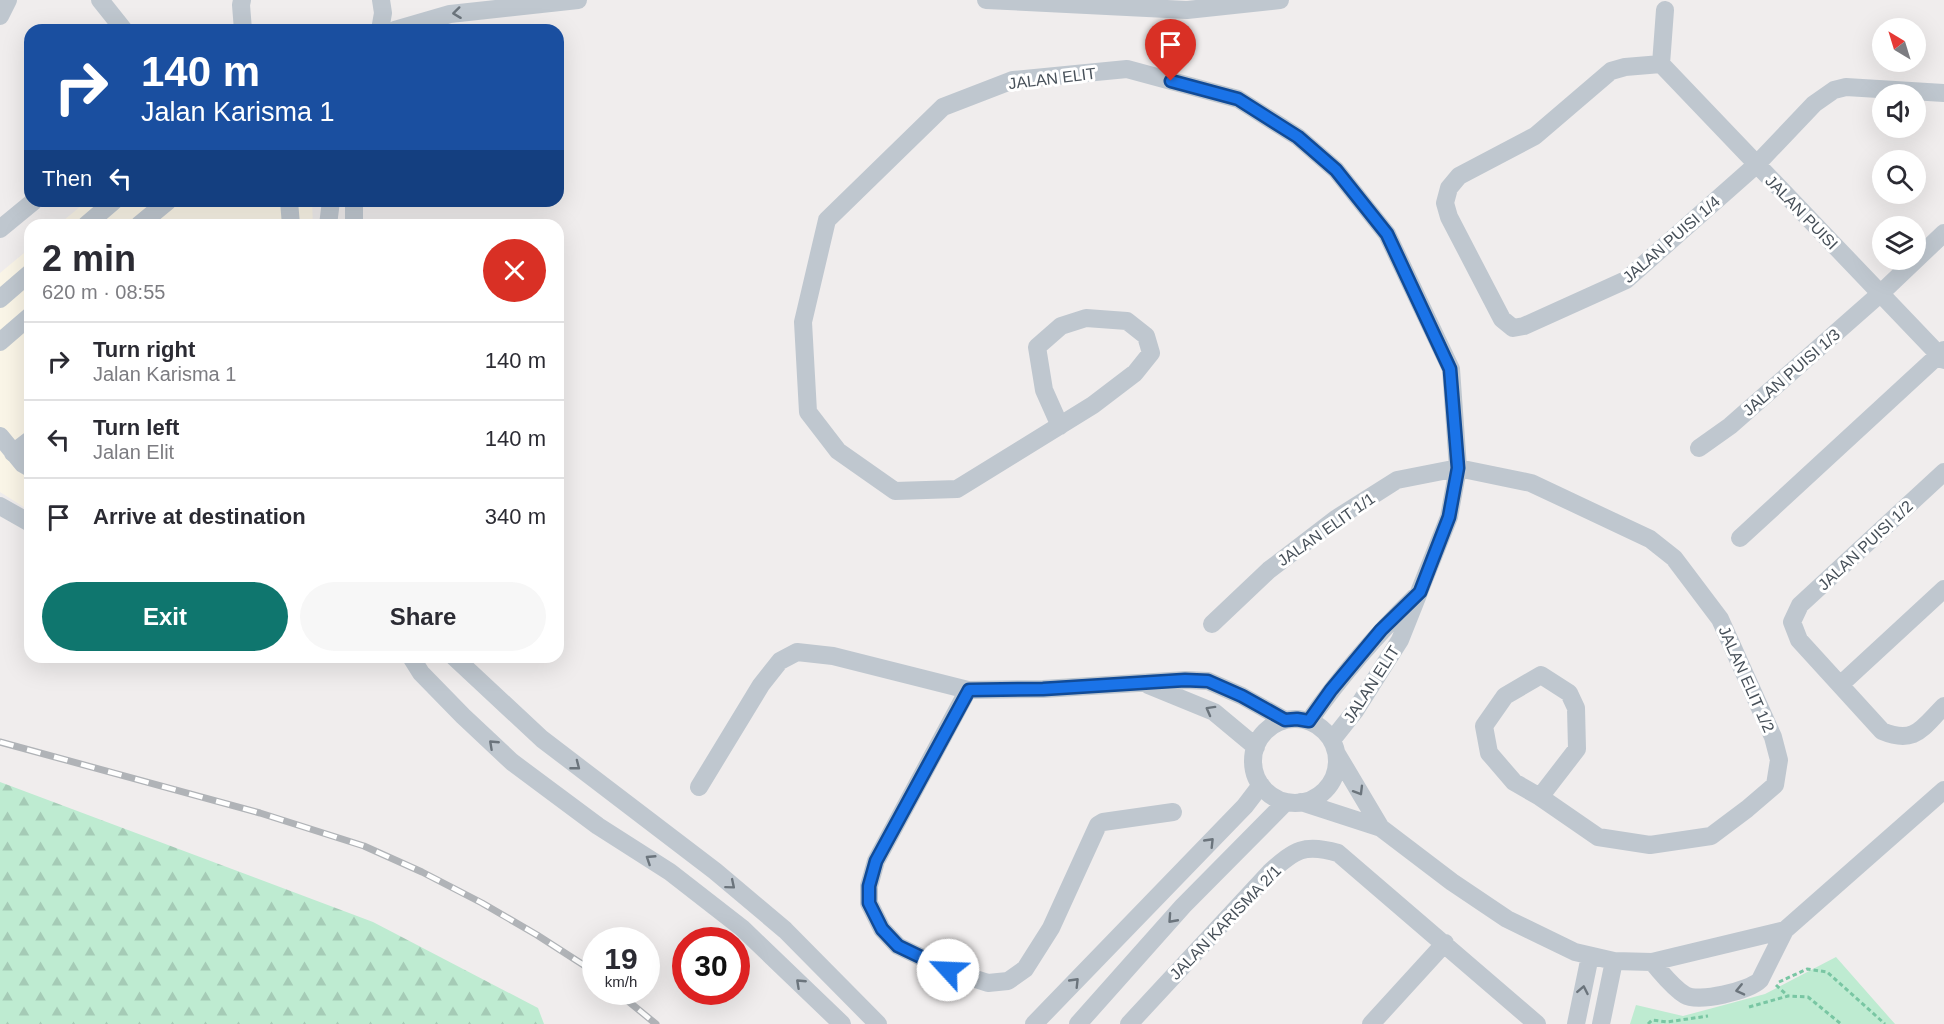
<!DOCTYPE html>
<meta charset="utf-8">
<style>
:root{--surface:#fff;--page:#f7f7f7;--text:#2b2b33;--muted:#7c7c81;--line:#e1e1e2;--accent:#0f766e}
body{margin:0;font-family:Arial,sans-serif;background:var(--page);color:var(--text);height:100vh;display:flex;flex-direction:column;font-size:22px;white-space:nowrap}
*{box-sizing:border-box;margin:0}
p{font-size:20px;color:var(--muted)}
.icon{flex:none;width:33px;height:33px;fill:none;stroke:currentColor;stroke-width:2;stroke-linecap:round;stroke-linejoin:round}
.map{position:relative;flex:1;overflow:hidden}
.side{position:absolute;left:24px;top:219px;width:540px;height:444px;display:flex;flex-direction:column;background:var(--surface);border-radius:18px;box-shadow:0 6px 24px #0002}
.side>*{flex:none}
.hud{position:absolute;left:24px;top:24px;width:540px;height:183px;border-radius:18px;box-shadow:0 6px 24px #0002;background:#1a4fa0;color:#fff;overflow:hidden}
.needle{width:39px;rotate:322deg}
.tools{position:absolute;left:1872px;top:18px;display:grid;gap:12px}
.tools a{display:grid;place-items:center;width:54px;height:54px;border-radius:50%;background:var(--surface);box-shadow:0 6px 24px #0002;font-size:30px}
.speed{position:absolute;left:582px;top:927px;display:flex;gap:12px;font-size:30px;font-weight:700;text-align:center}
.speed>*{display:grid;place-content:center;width:78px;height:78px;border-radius:50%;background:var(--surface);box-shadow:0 6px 24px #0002;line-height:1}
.speed small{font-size:15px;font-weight:400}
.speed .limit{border:9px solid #d22;background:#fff;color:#111}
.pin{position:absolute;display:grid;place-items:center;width:51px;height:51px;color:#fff;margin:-62px -26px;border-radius:50% 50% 50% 0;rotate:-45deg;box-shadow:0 0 6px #0007}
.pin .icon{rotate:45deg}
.me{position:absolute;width:66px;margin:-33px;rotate:295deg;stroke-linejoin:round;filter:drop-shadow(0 0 4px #0008)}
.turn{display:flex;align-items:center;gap:21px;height:126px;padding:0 18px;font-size:27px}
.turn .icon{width:78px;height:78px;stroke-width:2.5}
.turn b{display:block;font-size:42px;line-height:51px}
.then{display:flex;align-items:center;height:57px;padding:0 18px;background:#0003;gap:12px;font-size:22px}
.round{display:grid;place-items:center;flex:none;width:63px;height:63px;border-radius:32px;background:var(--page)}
.overview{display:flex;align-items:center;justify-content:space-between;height:102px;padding:0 18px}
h1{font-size:36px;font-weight:800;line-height:45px}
.cta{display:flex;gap:12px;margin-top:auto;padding:12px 18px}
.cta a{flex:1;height:69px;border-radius:36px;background:var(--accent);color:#fff;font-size:24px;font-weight:800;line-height:69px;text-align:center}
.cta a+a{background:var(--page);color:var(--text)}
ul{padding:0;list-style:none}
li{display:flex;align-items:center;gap:18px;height:78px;padding:0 18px;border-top:2px solid var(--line)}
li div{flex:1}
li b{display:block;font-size:22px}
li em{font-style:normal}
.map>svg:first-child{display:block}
.commercial{fill:#faf5e7}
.forest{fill:url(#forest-firs)}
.park{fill:#beebd1}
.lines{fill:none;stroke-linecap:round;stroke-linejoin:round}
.path{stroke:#79c6a3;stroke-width:3;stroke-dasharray:4.5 3;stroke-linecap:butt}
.minor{stroke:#bfc7cf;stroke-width:18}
.rail-casing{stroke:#b0b3b7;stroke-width:7}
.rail{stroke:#fff;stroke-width:4.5;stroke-dasharray:14;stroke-linecap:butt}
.oneway{stroke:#6b747c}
.route-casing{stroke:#114b97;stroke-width:15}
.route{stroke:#1a73e8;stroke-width:10}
.labels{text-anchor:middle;stroke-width:6;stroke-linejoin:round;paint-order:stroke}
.street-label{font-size:16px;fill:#475059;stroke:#fff}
</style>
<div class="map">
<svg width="1944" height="1024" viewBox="0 0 1944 1024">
<defs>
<pattern id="forest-firs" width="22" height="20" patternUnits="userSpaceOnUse" patternTransform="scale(1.5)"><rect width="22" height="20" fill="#beebd1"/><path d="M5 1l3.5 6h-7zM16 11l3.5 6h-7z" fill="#a5cbb6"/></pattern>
</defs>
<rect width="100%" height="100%" fill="#f0eded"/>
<!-- commercial -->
<path class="commercial" d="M 87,201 L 312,201 L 313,225 L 58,225 Z
M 30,248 L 30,511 L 0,492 L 0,273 Z"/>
<!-- forest -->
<path class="forest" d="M 0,782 L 373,922 L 538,1008 L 544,1024 L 0,1024 Z"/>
<!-- park -->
<path class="park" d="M 1836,957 L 1895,1024 L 1630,1024 L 1636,1005 L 1683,1016 L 1765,994 Z"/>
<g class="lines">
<!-- path -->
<path class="path" d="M 1779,982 L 1807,969 L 1827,972 L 1885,1024
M 1776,985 L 1788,996
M 1749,1007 L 1788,996 L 1808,997 L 1841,1024
M 1648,1024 L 1652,1020 L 1667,1022 L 1708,1016"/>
<!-- minor -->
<path class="minor" d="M 100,0 L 124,30
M 242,0 L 241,5 L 243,30
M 986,0 L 1187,10 L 1280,0
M 0,16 L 8,0
M 380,30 L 383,13 L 381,0
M 395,30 L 450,14 L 578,0
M 1661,64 L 1625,67 L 1611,71 L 1535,136 L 1459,176 L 1449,188 L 1445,203 L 1449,217 L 1502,319 L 1513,328 L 1524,326 L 1626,280 L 1756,165 L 1814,104 L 1834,90 L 1846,87 L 1944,93
M 1661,64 L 1944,360
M 1661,64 L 1665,10
M 289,201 L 291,225
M 86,225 L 114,201
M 139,225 L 168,201
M 328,225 L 331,201
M 354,225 L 354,201
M 0,229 L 34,201
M 0,299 L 30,273
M 0,342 L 30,316
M 1060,426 L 1044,390 L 1037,347 L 1061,326 L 1086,318 L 1127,321 L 1146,336 L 1151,353 L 1135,373 L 1093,405 L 957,489 L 895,491 L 838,451 L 808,412 L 803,322 L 827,220 L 943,107 L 1013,80 L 1127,69 L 1238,99 L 1298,137 L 1336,170 L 1387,234 L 1451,369 L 1458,468 L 1449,517 L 1400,640 L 1355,711 L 1332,740
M 0,436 L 23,464 L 30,468
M 1699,448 L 1730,426 L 1881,293 L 1944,233
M 13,453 L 30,440
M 1944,472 L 1800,605 L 1792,622 L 1799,640 L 1882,731 C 1915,745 1922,728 1944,706
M 0,506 L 30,523
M 1740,538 L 1944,350
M 1212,624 L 1269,570 L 1337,518 L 1397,480 L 1458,468 L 1531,483 L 1650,539 L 1674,558 L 1720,619 L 1773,737 L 1779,760 L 1775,785 L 1747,809 L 1711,836 L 1650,845 L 1598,837 L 1540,797 L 1514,782 L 1489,753 L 1484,726 L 1505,696 L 1541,675 L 1569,693 L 1576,708 L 1577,749 L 1540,797
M 411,657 L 421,673 L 463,716 L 512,762 L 598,826 L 670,872 L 742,928 L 842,1024
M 454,657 L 542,739 L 715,871 L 785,930 L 878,1024
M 1148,685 L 1214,712 L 1256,747
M 1840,685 L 1944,589
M 968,690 L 876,861 L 869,886 L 869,903 L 882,929 L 898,946 L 948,970 L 988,983 L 1008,981 L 1025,969 L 1051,928 L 1098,825 L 1103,822 L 1173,812
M1253 761a42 42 0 1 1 84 0a42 42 0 1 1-84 0Z
M 1309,721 C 1341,676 1376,635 1415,597
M 1337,754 L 1381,828
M 699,787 L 761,685 L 780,661 L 797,652 L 833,656 L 968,690 L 1043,689 L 1186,680 L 1208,681 L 1242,696 L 1285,720
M 1301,802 L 1381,828 L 1452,882 L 1507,919 L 1575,952 L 1614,961 L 1652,962 L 1785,930 L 1944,790
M 1652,962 C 1662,973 1672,987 1685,995 C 1698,1003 1749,991 1760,980 L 1785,930
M 1034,1024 L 1245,806 L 1261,785
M 1078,1024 L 1183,906 L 1286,802
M 1129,1024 L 1270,872 C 1295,850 1304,843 1338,853 L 1537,1024
M 1371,1024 L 1445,943
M 1576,1024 L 1590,956
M 1601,1024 L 1614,961"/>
<defs>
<path id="rail" d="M 0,742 L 260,813 L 364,846 L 422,872 L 482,903 L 537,935 L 596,973
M 617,992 L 656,1024"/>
</defs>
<!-- rail casing -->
<use href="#rail" class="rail-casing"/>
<!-- rail -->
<use href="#rail" class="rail"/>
</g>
<!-- one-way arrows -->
<defs><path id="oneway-chevron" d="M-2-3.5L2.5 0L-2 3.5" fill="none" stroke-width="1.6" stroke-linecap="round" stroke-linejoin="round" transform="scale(1.5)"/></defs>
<g class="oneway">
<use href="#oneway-chevron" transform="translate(457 13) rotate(173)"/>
<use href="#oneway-chevron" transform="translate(1210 710) rotate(-151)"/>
<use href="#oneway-chevron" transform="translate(493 744) rotate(-137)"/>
<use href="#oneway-chevron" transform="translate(576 766) rotate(38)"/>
<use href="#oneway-chevron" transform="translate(1359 791) rotate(59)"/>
<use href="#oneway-chevron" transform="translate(1210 842) rotate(-46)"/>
<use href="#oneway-chevron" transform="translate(650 859) rotate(-147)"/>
<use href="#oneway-chevron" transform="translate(731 885) rotate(40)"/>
<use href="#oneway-chevron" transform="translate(1172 919) rotate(132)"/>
<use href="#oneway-chevron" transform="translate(1075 982) rotate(-46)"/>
<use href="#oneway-chevron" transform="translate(800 983) rotate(-137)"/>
<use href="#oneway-chevron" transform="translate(1583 990) rotate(-79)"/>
<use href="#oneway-chevron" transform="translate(1740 990) rotate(167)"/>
</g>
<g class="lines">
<defs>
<path id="route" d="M 948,970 L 898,946 L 882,929 L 869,903 L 869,886 L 876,861 L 969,690 L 1043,689 L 1185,680 L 1208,681 L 1242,696 L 1285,720 L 1297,719 L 1309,721 L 1331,690 L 1381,630 L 1420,592 L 1449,517 L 1458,468 L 1450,369 L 1387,234 L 1336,170 L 1298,137 L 1238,99 L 1171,81"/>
</defs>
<!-- route casing -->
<use href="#route" class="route-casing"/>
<!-- route -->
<use href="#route" class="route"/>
</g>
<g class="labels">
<!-- street labels -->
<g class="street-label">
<text transform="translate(1052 78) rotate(-7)" y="6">JALAN ELIT</text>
<text transform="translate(1802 212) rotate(46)" y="6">JALAN PUISI</text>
<text transform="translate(1671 239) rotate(-41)" y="6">JALAN PUISI 1/4</text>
<text transform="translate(1791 372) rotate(-41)" y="6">JALAN PUISI 1/3</text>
<text transform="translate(1326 529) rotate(-35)" y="6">JALAN ELIT 1/1</text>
<text transform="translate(1865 545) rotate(-43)" y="6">JALAN PUISI 1/2</text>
<text transform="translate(1747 679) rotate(66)" y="6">JALAN ELIT 1/2</text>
<text transform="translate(1371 684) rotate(-57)" y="6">JALAN ELIT</text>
<text transform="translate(1225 922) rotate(-46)" y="6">JALAN KARISMA 2/1</text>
</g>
</g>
</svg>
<div class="tools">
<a><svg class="needle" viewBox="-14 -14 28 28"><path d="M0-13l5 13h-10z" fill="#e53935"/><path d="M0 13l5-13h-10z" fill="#7c7c81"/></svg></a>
<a><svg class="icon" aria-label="sound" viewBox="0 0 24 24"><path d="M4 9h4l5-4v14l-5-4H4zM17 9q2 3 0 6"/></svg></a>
<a><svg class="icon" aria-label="search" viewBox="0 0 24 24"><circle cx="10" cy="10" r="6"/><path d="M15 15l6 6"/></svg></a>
<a><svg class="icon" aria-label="layers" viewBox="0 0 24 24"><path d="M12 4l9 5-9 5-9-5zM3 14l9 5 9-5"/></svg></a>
</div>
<div class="speed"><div>19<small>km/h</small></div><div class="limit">30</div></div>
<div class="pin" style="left:1171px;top:81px;background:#d93025"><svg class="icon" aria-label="arrive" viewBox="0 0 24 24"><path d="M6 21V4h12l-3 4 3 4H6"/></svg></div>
<svg class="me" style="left:948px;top:970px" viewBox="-20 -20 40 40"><circle r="19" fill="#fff"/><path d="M0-13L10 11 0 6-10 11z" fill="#1a73e8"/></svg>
<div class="hud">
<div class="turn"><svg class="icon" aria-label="right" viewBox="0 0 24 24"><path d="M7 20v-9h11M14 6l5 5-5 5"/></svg><div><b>140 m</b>Jalan Karisma 1</div></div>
<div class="then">Then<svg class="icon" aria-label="left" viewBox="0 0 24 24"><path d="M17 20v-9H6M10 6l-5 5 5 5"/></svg></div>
</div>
<section class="side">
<div class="overview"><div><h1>2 min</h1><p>620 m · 08:55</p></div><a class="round" style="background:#d93025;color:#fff"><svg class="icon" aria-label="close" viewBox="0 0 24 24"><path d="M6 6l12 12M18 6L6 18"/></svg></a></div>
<ul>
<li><svg class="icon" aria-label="right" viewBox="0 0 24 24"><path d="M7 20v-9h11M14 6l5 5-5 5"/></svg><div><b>Turn right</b><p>Jalan Karisma 1</p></div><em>140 m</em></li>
<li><svg class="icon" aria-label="left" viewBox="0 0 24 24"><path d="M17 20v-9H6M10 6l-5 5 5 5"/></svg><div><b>Turn left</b><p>Jalan Elit</p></div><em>140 m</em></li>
<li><svg class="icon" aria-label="arrive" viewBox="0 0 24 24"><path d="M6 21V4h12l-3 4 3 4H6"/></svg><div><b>Arrive at destination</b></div><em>340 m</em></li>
</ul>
<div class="cta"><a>Exit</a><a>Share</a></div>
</section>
</div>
